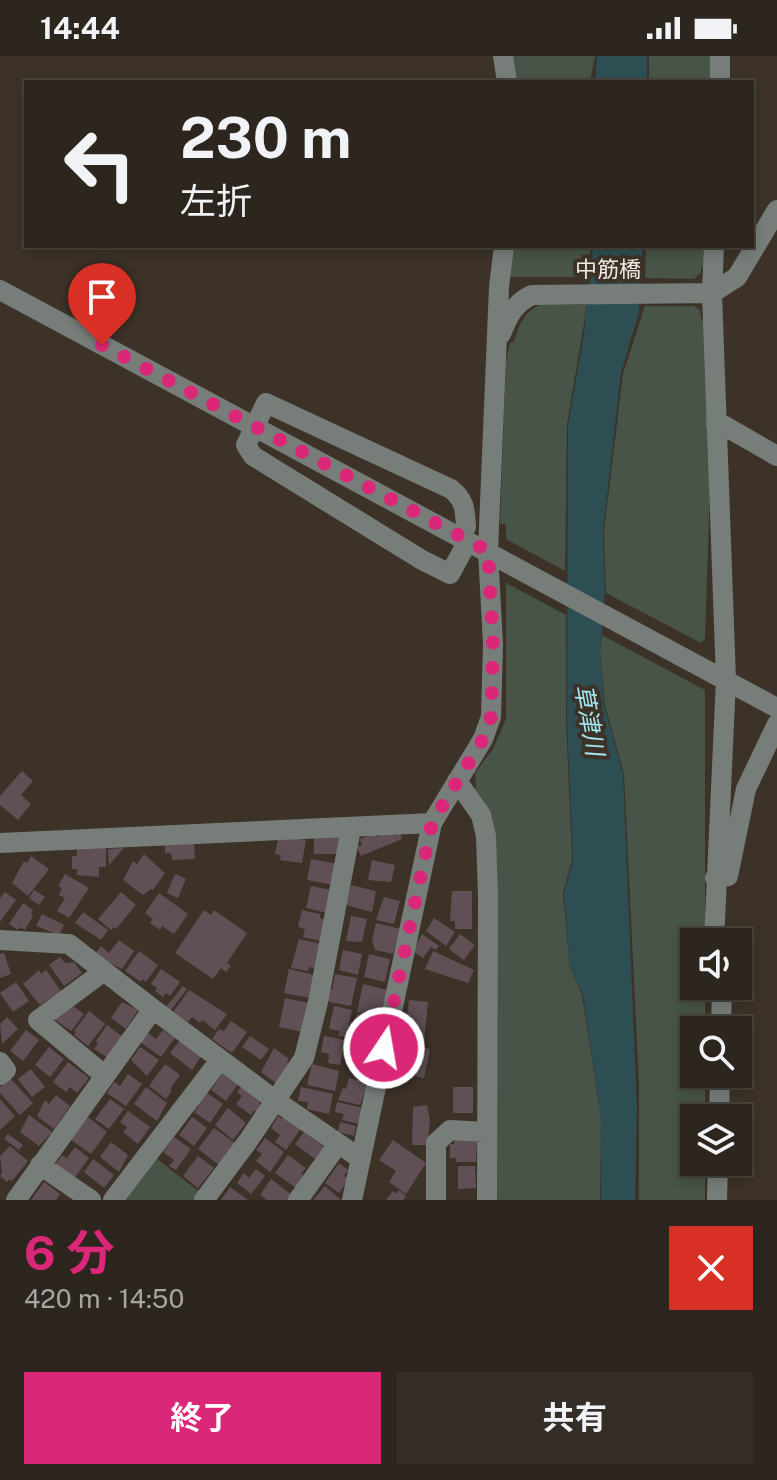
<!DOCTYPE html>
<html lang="ja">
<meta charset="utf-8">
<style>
:root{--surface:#2d261e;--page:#352e27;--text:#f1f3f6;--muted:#a7a5a4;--line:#48433c;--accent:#db2777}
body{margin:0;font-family:"Public Sans","Noto Sans JP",sans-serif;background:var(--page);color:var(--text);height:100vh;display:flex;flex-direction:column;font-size:30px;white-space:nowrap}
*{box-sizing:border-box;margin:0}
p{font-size:26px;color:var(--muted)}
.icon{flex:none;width:44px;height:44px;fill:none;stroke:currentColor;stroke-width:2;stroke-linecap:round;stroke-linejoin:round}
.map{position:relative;height:1144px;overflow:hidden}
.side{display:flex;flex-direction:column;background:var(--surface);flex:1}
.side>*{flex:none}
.hud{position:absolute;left:24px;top:24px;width:730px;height:168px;border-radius:0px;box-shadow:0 4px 12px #0003,0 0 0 2px var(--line);background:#2d261e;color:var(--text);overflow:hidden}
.controls{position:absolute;left:680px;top:872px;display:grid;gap:16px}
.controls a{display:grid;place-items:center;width:72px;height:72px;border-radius:0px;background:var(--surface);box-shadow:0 4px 12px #0003,0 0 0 2px var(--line);font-size:40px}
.pin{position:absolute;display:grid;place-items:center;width:68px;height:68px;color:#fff;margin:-82px -34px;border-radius:50% 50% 50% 0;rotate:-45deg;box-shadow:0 0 8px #0007}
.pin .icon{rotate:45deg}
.me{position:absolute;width:88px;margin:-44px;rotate:12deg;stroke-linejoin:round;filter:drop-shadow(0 0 6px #0008)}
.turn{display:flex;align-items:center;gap:28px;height:168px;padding:0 24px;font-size:36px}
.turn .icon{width:104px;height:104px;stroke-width:2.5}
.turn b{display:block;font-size:56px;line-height:68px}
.round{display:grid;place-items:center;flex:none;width:84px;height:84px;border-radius:0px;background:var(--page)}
.head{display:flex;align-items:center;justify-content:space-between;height:136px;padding:0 24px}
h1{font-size:48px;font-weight:700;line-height:60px;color:var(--accent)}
.cta{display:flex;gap:16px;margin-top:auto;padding:16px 24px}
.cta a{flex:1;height:92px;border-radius:0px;background:var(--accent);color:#fff;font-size:32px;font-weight:700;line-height:92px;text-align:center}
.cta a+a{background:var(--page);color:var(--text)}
.status{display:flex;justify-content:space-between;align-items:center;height:56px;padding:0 40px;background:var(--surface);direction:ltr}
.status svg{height:22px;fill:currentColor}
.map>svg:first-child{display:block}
.green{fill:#485448}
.water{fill:#2d4f53}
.building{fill:#605056}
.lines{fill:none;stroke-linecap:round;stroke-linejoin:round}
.minor{stroke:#777e7a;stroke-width:20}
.route{stroke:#db2777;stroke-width:14;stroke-dasharray:0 25.2}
.labels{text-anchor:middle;stroke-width:8;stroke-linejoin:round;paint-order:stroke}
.street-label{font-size:22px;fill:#f2ebe5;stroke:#3c3228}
.water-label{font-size:24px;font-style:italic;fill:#a3e8f1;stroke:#3c3228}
</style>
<div class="status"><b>14:44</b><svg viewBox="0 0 49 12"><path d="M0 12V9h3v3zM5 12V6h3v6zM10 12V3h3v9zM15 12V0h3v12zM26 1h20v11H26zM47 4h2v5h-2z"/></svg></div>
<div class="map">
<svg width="777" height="1144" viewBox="0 0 777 1144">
<rect width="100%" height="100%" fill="#3c3228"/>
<!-- green -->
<path class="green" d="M 510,0 L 595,0 L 590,26 L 514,26 Z
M 649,0 L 714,0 L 714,26 L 649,26 Z
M 511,190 L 591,190 L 587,221 L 511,221 L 508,218 Z
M 646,190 L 707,190 L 706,210 L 702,210 L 701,216 L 694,223 L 645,222 Z
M 540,249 L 587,249 L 567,368 L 565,515 L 506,483 L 506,468 L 500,468 L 506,304 L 510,287 L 514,286 C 519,270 523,256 540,249 Z
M 645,250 L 694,250 L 700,254 L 701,263 L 706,263 L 710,429 L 705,583 L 701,587 L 606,537 L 604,475 L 623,318 Z
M 506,527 L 566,559 L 566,664 L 572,803 L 563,838 L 570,911 L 582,939 L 601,1062 L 600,1144 L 494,1144 L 494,1051 L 473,734 L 476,731 L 475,717 L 493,693 L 506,663 Z
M 602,579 L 705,634 L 705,886 L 694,886 L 694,930 L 705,930 L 705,974 L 694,974 L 694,1018 L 705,1018 L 705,1062 L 694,1062 L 694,1106 L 705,1106 L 705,1144 L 639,1144 L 639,1028 L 624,718 L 605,649 L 600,595 Z
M 152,1099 L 201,1137 L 196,1144 L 118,1144 Z"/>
<!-- water -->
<path class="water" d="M 597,0 L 647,0 L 647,26 L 595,26 Z
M 593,190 L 643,190 L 639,256 L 621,317 L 603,475 L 605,536 L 600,595 L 604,649 L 623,718 L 637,1052 L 635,1144 L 601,1144 L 601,1062 L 583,939 L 570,911 L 564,838 L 573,804 L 567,664 L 568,369 L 584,278 Z"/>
<!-- building -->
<path class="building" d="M 22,715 L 33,725 L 21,739 L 31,748 L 18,764 L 0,749 L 0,740 Z
M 392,774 L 394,780 L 400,777 L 402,783 L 361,800 L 357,791 L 362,789 L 360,783 L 375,777 L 377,781 Z
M 314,778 L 339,778 L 339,798 L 314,798 Z
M 287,781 L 306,784 L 302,807 L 280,804 L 281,799 L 275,798 L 278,783 L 286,784 Z
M 194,787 L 195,803 L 172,804 L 171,797 L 165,797 L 165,788 Z
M 77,792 L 106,792 L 106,811 L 99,811 L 99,821 L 77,819 L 77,813 L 72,813 L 72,800 L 77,800 Z
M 124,792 L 109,809 L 108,793 Z
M 144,798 L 165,817 L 153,834 L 151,833 L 143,839 L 123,824 L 133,805 L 137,808 Z
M 31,800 L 49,813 L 28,840 L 12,827 L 24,805 L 27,807 Z
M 311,803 L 337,808 L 333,829 L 307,824 Z
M 372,804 L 395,809 L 391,826 L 368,824 Z
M 65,818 L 89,832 L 69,862 L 57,855 L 65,842 L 59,839 L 62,832 L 58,830 Z
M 175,818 L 186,823 L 178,842 L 167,837 Z
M 351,829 L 376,835 L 372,856 L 346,849 Z
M 311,830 L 331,834 L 327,857 L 306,852 Z
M 34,834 L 45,841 L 39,849 L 29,842 Z
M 452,835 L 472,835 L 472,873 L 455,873 L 455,865 L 450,865 Z
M 5,836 L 16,844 L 0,866 L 0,842 Z
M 121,836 L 136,849 L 116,873 L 114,871 L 111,874 L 98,863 Z
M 159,837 L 188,858 L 174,878 L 162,870 L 160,874 L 150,867 L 153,863 L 145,857 Z
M 384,841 L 400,845 L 394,868 L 376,864 Z
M 23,847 L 33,854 L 31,858 L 33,860 L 25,874 L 20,871 L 18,874 L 9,868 Z
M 204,854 L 211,859 L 214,854 L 247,877 L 227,907 L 231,910 L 226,916 L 221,912 L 213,923 L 175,897 Z
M 302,854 L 320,858 L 320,862 L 326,864 L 321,885 L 303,881 L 305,873 L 298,871 Z
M 83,856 L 108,874 L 101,884 L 75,867 Z
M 42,858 L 64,869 L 59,879 L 36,870 Z
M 351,860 L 367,863 L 362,886 L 346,885 Z
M 434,862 L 455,876 L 446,890 L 426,875 Z
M 376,867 L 401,873 L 393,898 L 375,894 L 372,883 Z
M 422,878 L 439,890 L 436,894 L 431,891 L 423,902 L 413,895 Z
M 460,878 L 475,889 L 464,904 L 449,893 Z
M 299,883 L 321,888 L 316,913 L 309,911 L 308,915 L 291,912 Z
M 119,884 L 134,895 L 122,913 L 94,899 L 101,890 L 109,897 Z
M 343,894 L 362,898 L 358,919 L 339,914 Z
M 139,895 L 158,909 L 146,926 L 142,923 L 141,926 L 125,915 Z
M 433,895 L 474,914 L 468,927 L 425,913 Z
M 4,897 L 11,918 L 0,922 L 0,898 Z
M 369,898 L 390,903 L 385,926 L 364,921 Z
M 60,901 L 65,907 L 74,906 L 82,917 L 64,930 L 49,909 Z
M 161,913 L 180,926 L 170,940 L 166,937 L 163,941 L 155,935 L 157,932 L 151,928 Z
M 289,913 L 315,919 L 310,942 L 284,937 Z
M 39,914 L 41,918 L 46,914 L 61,935 L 40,949 L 23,928 Z
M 335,918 L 357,922 L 351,950 L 325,945 L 328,933 L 332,934 Z
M 16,926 L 29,945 L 13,956 L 0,937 Z
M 363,928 L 387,934 L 380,961 L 357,956 Z
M 183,930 L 187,933 L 171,954 L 166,951 Z
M 189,934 L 227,958 L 215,974 L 202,964 L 200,967 L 192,961 L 188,966 L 173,956 Z
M 285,942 L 309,947 L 303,976 L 279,971 Z
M 409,944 L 428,946 L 424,986 L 404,983 Z
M 122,946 L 138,954 L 126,973 L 111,962 Z
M 70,948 L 84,958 L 71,975 L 54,963 Z
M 334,950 L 352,954 L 346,981 L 338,980 L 340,975 L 329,973 Z
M 89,955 L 105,968 L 88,990 L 74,979 L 76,976 L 74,975 Z
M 357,958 L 379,963 L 372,990 L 351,985 L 358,968 L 354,967 Z
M 7,961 L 18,973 L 2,988 L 0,968 Z
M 231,965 L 247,976 L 232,997 L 212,983 L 219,973 L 224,975 Z
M 107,969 L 123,981 L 108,1002 L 94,993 L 98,987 L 96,985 Z
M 26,974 L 39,984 L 23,1005 L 10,995 Z
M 163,974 L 172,980 L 175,977 L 177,979 L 161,1001 L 140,986 L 147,976 L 156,983 Z
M 250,980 L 269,993 L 261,1004 L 242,991 Z
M 324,980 L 345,984 L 340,1009 L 328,1007 L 329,998 L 321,996 Z
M 181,983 L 202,999 L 192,1014 L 170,997 Z
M 414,990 L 430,993 L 424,1022 L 409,1019 Z
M 49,991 L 64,1003 L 50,1021 L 35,1009 Z
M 140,991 L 159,1004 L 147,1020 L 131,1004 Z
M 353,991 L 374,996 L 367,1017 L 348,1012 Z
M 274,992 L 289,1003 L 287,1006 L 290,1008 L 276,1027 L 261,1016 Z
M 68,1006 L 89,1022 L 77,1037 L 70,1031 L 66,1036 L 53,1026 Z
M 165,1008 L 180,1019 L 170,1033 L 172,1034 L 166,1043 L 149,1030 Z
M 312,1008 L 339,1015 L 335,1035 L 307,1029 Z
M 31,1013 L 45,1031 L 32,1041 L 18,1023 Z
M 225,1014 L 240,1025 L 226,1045 L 211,1034 Z
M 128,1018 L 142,1028 L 126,1050 L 107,1037 L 114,1026 L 120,1030 Z
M 10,1022 L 33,1047 L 20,1059 L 0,1037 L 0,1031 Z
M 349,1022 L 368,1026 L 360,1049 L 338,1044 L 343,1032 L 346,1033 Z
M 243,1028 L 263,1043 L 259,1047 L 263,1050 L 258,1057 L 254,1054 L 251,1059 L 236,1048 L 242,1040 L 237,1036 Z
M 146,1031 L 167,1047 L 157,1065 L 134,1048 Z
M 301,1031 L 333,1038 L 329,1058 L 307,1053 L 308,1046 L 298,1045 Z
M 453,1031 L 473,1031 L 473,1057 L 453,1057 Z
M 204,1035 L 223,1048 L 210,1067 L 194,1056 L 199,1049 L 196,1047 Z
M 56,1039 L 70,1050 L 54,1073 L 37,1060 L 45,1044 L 49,1048 Z
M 0,1043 L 15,1060 L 0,1074 Z
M 110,1043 L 124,1053 L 109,1073 L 95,1063 Z
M 337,1046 L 363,1052 L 359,1068 L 342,1064 L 344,1058 L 335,1056 Z
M 427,1049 L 430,1065 L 427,1089 L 412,1089 L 413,1051 Z
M 228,1052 L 246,1067 L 233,1084 L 215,1069 Z
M 128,1055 L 150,1071 L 138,1088 L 123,1076 L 127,1071 L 120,1066 Z
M 29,1059 L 52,1076 L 39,1090 L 20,1076 Z
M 285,1059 L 302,1071 L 286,1094 L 275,1086 L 280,1079 L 271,1072 L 278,1060 L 282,1063 Z
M 88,1061 L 107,1076 L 91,1098 L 70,1083 Z
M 192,1061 L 207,1072 L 194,1090 L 179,1079 Z
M 340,1066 L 356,1070 L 354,1080 L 338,1076 Z
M 214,1072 L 235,1087 L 219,1109 L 198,1093 Z
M 304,1076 L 324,1091 L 315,1103 L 295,1088 Z
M 8,1078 L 23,1089 L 19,1094 L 4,1083 Z
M 174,1081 L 191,1093 L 176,1114 L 169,1110 L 174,1104 L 163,1096 Z
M 265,1082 L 284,1096 L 270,1116 L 256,1105 L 262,1098 L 256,1094 Z
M 454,1082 L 477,1083 L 476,1106 L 456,1106 L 456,1102 L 450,1102 L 450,1088 L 454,1088 Z
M 393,1084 L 426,1107 L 406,1138 L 389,1126 L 396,1115 L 379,1104 Z
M 111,1086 L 128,1099 L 119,1116 L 100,1101 Z
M 10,1090 L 28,1105 L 12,1125 L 10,1123 L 7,1126 L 0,1120 L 2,1117 L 0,1100 Z
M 75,1091 L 89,1102 L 73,1124 L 54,1110 L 62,1099 L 67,1102 Z
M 288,1099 L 306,1112 L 301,1118 L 305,1120 L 296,1132 L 275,1117 Z
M 198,1100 L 214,1112 L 198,1132 L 183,1120 Z
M 93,1103 L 114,1119 L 104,1132 L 84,1116 Z
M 339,1107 L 348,1114 L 344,1120 L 349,1123 L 339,1137 L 325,1127 Z
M 458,1110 L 475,1110 L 476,1132 L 458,1133 Z
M 256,1113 L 265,1120 L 251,1138 L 237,1127 L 244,1117 L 249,1122 Z
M 271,1123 L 292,1139 L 289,1144 L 267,1144 L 260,1139 Z
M 44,1126 L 60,1138 L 56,1144 L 31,1144 Z
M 325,1130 L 341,1144 L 313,1144 Z
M 230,1131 L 248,1144 L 221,1144 Z
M 399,1134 L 406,1140 L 403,1144 L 386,1144 L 393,1135 L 396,1138 Z"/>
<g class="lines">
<!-- minor -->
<path class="minor" d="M 503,0 L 507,26
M 720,26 L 720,0
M 714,190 L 712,237 L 726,624 L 714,886
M 0,234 L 777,652
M 501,278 C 508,261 514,247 532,239 L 712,237 L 737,221 L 777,154
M 716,368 L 723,369 L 777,400
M 463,494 L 450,518 L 422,504 L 253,400 L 246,389 L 266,347 L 451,433 C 465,444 465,454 466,471
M 457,725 L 481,759 L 486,780 L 488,840 L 487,1144
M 0,787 L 432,767
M 715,822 L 728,820 L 746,733 L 777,668
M 0,884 L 69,888 L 153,953
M 103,916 L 38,964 L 104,1019
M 721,974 L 722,930
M 0,1006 L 6,1014 L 0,1019
M 719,1062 L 720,1018
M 40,1109 L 91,1144
M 16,1144 L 153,953 L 276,1045 L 361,1103
M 113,1144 L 220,1004
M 204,1144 L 248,1085 L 304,1002 L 318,946 L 351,773
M 298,1144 L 338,1088
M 352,1144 L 432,767 L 483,683 L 491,661 L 493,588 L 488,495 L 499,231 L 504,190
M 436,1144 L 436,1087 L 450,1074 L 486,1076
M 717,1144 L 718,1106"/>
</g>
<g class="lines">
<!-- route -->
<path class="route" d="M 102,289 L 488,495 L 493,588 L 491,661 L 483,683 L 432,767 L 384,992"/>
</g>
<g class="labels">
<!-- street labels -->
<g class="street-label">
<text x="608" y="221">中筋橋</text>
</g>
<!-- water labels -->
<g class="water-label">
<text transform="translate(589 664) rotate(80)" y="8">草津川</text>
</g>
</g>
</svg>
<div class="controls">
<a><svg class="icon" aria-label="sound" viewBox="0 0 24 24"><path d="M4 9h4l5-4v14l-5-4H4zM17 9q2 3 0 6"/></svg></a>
<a><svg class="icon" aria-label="search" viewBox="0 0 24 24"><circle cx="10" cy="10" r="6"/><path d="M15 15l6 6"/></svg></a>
<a><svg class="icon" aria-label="layers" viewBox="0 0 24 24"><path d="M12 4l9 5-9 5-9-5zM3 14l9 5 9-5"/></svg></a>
</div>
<div class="pin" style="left:102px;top:289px;background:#d93025"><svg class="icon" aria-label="arrive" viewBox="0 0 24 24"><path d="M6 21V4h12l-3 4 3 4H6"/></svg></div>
<svg class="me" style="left:384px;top:992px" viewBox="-20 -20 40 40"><circle r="17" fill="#db2777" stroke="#fff" stroke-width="3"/><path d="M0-11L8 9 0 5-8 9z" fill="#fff"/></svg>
<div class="hud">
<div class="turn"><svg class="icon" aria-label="left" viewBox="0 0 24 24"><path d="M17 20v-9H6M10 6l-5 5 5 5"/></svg><div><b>230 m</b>左折</div></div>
</div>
</div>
<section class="side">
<div class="head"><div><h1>6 分</h1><p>420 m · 14:50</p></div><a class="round" style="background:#d93025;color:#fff"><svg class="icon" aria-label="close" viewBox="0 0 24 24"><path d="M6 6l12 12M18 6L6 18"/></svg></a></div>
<div class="cta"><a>終了</a><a>共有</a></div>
</section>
